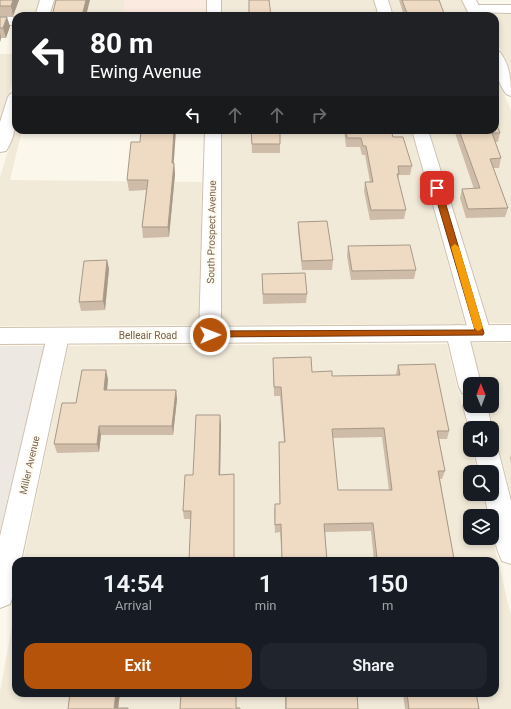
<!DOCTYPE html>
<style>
:root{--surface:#171b24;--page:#20242c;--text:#f1f3f6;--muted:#9ea1a6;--accent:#b45309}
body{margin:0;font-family:Roboto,sans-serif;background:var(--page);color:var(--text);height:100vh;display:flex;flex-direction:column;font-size:15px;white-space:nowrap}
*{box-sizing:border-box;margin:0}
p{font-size:13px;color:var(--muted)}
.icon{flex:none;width:22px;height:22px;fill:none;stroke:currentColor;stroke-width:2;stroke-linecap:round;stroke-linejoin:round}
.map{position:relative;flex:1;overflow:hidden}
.drawer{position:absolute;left:12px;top:557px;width:487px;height:140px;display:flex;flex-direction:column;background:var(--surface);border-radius:12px;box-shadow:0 2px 6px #0003}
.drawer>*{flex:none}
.hud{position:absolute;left:12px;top:12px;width:487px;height:122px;border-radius:12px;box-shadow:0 2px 6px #0003;background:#202124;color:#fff;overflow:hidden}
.needle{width:26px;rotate:359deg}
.controls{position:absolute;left:463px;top:377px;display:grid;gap:8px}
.controls a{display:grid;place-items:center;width:36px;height:36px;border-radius:8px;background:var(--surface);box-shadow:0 2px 6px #0003;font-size:20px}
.pin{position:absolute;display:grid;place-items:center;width:34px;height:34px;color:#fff;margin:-17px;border-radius:8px;box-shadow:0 2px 6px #0006}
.me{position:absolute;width:44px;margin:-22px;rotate:89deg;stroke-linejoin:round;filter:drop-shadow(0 0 3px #0008)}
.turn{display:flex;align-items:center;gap:14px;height:84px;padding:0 12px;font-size:18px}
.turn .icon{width:52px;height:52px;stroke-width:2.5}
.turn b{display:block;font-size:28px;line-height:34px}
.lanes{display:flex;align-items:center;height:38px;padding:0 12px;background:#0003;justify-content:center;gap:20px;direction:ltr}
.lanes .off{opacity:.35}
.eta{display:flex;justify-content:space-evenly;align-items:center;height:68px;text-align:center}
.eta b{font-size:24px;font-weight:600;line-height:28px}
.action{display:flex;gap:8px;margin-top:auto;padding:8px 12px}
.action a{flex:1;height:46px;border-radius:12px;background:var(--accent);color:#fff;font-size:16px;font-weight:600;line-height:46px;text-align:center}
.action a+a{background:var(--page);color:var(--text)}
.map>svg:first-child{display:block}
.residential{fill:#f2ead9}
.commercial{fill:#faeadf}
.industrial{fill:#ede9e2}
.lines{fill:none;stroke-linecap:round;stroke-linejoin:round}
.minor-casing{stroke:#cdc0b0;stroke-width:2}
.tertiary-casing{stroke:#cdc0b0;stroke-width:2}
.secondary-casing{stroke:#cfc1ae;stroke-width:2}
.minor{fill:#fff;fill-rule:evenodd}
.tertiary{fill:#fff;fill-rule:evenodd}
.secondary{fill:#fff;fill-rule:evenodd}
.wall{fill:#cebba8;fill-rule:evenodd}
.shaded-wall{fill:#a79988}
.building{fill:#efdac3;stroke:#a79988;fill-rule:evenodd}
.route{fill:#b45309;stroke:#753606}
.slow{fill:#f59e0b}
.labels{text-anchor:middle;stroke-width:4;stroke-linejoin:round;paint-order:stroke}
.street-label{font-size:10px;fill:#74614f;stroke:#fefaf0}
</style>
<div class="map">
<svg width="511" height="709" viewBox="0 0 511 709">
<rect width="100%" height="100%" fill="#fbf7ea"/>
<!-- residential -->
<path class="residential" d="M 0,0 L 39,0 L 35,16 L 0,16 Z
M 54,0 L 124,0 L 124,15 L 50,15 Z
M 221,0 L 374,0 L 378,15 L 221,15 Z
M 389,0 L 462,0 L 469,14 L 394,15 Z
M 483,13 L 511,13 L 511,72 L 495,38 L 495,16 L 485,16 Z
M 0,54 L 16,54 L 16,72 L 0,119 Z
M 495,74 L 511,110 L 511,323 L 489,323 L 429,130 L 495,130 Z
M 16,126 L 16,130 L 22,130 L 10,180 L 202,182 L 199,325 L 0,326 L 0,177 Z
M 222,130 L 411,130 L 465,324 L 222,325 Z
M 471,343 L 511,343 L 511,495 L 488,406 L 492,406 L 492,384 L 482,384 Z
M 447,344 L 470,440 L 470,450 L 472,450 L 477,472 L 470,472 L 470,494 L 483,494 L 488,516 L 470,516 L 470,538 L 492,538 L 492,535 L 511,616 L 511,709 L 0,709 L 0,692 L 16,603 L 16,693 L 495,693 L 495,561 L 23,561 L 68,346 Z"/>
<!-- commercial -->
<path class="commercial" d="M 124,0 L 206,0 L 206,15 L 124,16 Z"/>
<!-- industrial -->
<path class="industrial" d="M 0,346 L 44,346 L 0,530 Z"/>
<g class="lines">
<defs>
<path id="minor" d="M 40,0 L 54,0 L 49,16 L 35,16 Z
M 207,0 L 221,0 L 221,16 L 207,16 Z
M 374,0 L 388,0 L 393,16 L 379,16 Z
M 474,5 L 511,5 L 511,13 L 469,12 L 467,9 L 469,6 Z
M 0,17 L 16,17 L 16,25 L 0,25 Z
M 16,92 C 16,112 18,134 6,151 L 0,152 L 0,122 L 8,97 L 10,94 Z
M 205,130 L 221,130 L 221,335 L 218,341 L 210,343 L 202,341 L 199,335 Z
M 412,130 L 428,130 L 491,333 L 488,339 L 480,341 L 472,339 L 469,333 Z
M 457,325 L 465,327 L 468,333 L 481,384 L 470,384 L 470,396 L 462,393 L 459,387 L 446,333 L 449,327 Z
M 58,328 L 66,330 L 69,336 L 21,561 L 16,561 C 16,577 16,590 10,604 L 0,608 L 0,536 L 47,336 L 50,330 Z
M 470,398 L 470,406 L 487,406 L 492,428 L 470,428 L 470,432 L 463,406 L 467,399 Z
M 492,442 L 495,443 L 498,450 L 511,501 L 511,564 L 502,561 C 495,546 492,532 492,516 L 489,516 L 484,494 L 492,494 L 492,472 L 479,472 L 474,450 L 492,450 Z"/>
<path id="tertiary" d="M 462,0 L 476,0 L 484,16 L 470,16 Z
M 495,51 L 500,52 C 510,66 511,79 511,96 L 506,94 C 496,80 495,67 495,51 Z"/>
<path id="secondary" d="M 511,325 L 511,341 L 0,344 L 0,328 Z"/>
</defs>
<!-- minor casing -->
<use href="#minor" class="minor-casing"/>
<!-- tertiary casing -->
<use href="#tertiary" class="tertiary-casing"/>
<!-- secondary casing -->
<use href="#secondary" class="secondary-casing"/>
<!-- minor -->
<use href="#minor" class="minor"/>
<!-- tertiary -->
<use href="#tertiary" class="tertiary"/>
<!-- secondary -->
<use href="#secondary" class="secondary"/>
</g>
<!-- wall -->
<path class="wall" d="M 0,0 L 19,0 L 13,16 L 0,16 Z
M 399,0 L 439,0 L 445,16 L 404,16 Z
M 0,17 L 10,26 L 6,38 L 1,38 L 0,42 Z
M 19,130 L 90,130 L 90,133 L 20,134 Z
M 251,130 L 280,130 L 280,153 L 252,153 Z
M 344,130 L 391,130 L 393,137 L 412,166 L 410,175 L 399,175 L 398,180 L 406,210 L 404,219 L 370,220 L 364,191 L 365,182 L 370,182 L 365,155 L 362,155 L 360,147 L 346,147 Z
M 454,130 L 495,130 L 500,133 L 498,142 L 495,142 L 501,158 L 499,168 L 493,168 L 508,208 L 505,217 L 466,218 L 460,198 L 462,189 L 474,189 Z
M 140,142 L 174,163 L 175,174 L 169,237 L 143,238 L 142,227 L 146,190 L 129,191 L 127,180 Z
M 298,222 L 333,260 L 332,270 L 302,270 L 298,231 Z
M 348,246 L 416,270 L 414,279 L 351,280 L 347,256 Z
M 107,260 L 109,269 L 105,310 L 81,311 L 79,302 Z
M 262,274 L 307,294 L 306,303 L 263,304 Z
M 273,358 L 312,372 L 332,376 L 396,375 L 396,374 L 398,365 L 449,431 L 447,439 L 439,439 L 445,471 L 442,479 L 440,479 L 454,559 L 453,561 L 374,561 L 371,531 L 325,532 L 327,561 L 282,561 L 280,532 L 275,533 L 274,512 L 275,504 L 280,504 L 279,442 L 284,442 L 280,396 L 274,396 ZM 382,437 L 389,490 L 338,490 L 333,438 Z
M 108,379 L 107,390 L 176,390 L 177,399 L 173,435 L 101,435 L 99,452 L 57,453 L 54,444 L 76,403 Z
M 221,424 L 220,475 L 234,483 L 234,561 L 189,561 L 191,519 L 184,519 L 183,511 L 193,475 Z
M 511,455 L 511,463 L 510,458 Z
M 45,693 L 120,693 L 118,708 L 128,708 L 129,709 L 68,709 L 70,695 L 46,695 Z
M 285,693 L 357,693 L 358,709 L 285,709 Z
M 403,693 L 476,693 L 479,709 L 405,709 Z"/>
<!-- shaded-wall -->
<path class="shaded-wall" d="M 13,0 L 19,0 L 13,16 L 11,6 Z
M 86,0 L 90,0 L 86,16 L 82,16 Z
M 7,17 L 10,26 L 6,38 L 3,28 Z
M 0,32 L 1,38 L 0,42 Z
M 174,130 L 176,130 L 173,174 L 172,163 Z
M 174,163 L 175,174 L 169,237 L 168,227 Z
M 107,260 L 109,269 L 105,310 L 103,301 Z
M 106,370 L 108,379 L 106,399 L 104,390 Z
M 176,390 L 177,399 L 173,435 L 172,426 Z
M 220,415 L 221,424 L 220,483 L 219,475 Z
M 99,426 L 101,435 L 99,452 L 97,444 Z
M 116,693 L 120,693 L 118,709 L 114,708 Z"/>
<!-- building -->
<path class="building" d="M 0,0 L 13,0 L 11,6 L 0,6 Z
M 56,0 L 86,0 L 82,16 L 52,16 Z
M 249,0 L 269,0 L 271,16 L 249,16 Z
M 402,0 L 439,0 L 445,16 L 408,16 Z
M 0,17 L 7,17 L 3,28 L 0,28 Z
M 495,120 L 500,133 L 492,133 L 501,158 L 490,159 L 508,208 L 468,209 L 462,189 L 480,188 L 459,130 L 495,130 Z
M 141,130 L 174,130 L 172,163 L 174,163 L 168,227 L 142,227 L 148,180 L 127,180 L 131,142 L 140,142 Z
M 251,130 L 280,130 L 280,144 L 252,144 Z
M 346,130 L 391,130 L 393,137 L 403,137 L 412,166 L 398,166 L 399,174 L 397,174 L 406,210 L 371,210 L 365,182 L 373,182 L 366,146 L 363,146 L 361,138 L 347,138 Z
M 327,221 L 333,260 L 302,261 L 298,222 Z
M 410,245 L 416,270 L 352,271 L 348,246 Z
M 107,260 L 103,301 L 79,302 L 84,261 Z
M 305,273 L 307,294 L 263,294 L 262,274 Z
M 311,357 L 312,372 L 332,371 L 332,376 L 400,375 L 398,365 L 435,364 L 449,431 L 437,431 L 445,471 L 438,471 L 454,559 L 443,559 L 444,561 L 388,561 L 387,558 L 377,558 L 373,523 L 324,524 L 327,561 L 282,561 L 281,524 L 275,525 L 275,504 L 280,504 L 279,442 L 285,442 L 281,387 L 274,387 L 273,358 ZM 384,428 L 392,490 L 338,490 L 332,429 Z
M 82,370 L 106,370 L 104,390 L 176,390 L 172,426 L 99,426 L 97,444 L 54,444 L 62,403 L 76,403 Z
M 196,415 L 220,415 L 219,475 L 234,474 L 234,561 L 189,561 L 191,511 L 183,511 L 185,475 L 193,475 Z
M 70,693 L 116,693 L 114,708 L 128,708 L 128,709 L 68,709 Z
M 181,693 L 236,693 L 236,708 L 240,708 L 240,709 L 180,709 Z
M 286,693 L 357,693 L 358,709 L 286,709 Z
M 407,693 L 476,693 L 479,709 L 409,709 Z"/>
<!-- route -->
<path class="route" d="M 435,186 L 440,186 L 441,188 L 484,333 L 483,335 L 207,337 L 206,335 L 210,331 L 475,330 L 433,188 Z"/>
<!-- slow -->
<path class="slow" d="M 455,244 L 459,247 L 483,328 L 478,331 L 474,328 L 451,247 Z"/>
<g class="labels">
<!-- street labels -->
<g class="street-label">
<text transform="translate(211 232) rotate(-89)" y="4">South Prospect Avenue</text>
<text x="148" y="339">Belleair Road</text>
<text transform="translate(29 465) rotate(-77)" y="4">Miller Avenue</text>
</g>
</g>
</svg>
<div class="controls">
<a><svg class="needle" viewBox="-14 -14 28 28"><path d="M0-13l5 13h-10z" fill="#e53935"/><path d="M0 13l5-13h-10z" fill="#9ea1a6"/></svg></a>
<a><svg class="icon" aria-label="sound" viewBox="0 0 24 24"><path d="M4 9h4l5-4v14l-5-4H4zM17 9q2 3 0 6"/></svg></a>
<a><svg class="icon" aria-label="search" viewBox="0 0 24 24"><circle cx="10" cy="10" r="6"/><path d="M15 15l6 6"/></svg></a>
<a><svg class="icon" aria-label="layers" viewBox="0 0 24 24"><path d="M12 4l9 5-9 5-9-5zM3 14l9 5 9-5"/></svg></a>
</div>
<div class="pin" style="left:437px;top:188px;background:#d93025"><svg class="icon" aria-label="arrive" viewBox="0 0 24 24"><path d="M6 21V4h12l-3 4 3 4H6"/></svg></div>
<svg class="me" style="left:210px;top:335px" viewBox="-20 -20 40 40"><circle r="17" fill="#b45309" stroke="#fff" stroke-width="3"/><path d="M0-11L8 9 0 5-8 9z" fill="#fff"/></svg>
<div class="hud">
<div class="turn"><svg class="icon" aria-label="left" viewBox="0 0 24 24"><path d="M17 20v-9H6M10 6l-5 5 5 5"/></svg><div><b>80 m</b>Ewing Avenue</div></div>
<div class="lanes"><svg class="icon" aria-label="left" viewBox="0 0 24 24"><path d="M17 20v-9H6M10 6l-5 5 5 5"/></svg><svg class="icon off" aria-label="ahead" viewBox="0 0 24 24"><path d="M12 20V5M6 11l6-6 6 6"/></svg><svg class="icon off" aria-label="ahead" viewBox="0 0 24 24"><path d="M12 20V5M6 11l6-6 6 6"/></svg><svg class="icon off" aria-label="right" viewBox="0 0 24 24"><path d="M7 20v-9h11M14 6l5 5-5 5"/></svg></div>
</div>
<section class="drawer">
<div class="eta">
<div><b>14:54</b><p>Arrival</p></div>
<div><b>1</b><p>min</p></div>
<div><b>150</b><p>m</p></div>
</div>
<div class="action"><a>Exit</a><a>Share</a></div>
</section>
</div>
